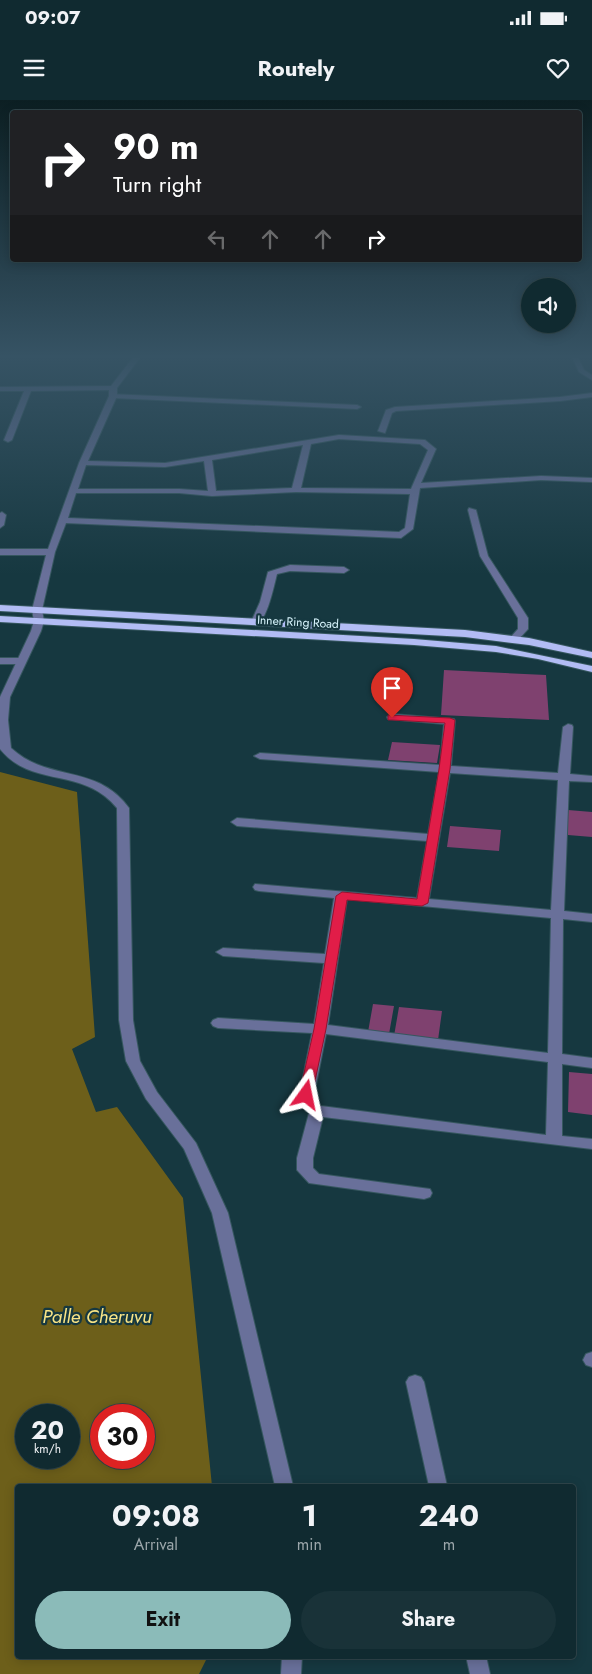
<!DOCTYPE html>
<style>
:root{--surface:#102a30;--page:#193238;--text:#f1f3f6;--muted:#9ca7ab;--line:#30464c;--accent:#8bbbb9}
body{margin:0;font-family:Jost,sans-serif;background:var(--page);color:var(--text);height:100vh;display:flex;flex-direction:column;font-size:19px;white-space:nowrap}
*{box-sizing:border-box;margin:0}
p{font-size:16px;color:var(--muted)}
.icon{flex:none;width:28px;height:28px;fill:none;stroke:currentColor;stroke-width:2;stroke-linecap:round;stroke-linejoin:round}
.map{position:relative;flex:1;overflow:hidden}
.side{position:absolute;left:15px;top:1384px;width:561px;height:175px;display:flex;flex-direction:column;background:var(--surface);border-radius:5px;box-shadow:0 2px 12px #0003,0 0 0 1px var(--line)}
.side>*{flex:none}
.banner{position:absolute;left:10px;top:10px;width:572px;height:152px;border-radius:5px;box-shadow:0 2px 12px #0003,0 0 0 1px var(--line);background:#202124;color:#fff;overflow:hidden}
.controls{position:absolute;left:521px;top:178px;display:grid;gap:10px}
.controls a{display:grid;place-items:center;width:55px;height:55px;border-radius:50%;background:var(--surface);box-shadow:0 2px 12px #0003,0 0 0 1px var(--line);font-size:25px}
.speed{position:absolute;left:15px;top:1304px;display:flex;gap:10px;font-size:25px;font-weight:700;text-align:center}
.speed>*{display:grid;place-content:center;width:65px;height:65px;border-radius:50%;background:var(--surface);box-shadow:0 2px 12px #0003,0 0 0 1px var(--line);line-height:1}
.speed small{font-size:12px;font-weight:400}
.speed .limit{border:8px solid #d22;background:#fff;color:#111}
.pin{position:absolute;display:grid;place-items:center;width:42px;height:42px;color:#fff;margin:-51px -21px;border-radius:50% 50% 50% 0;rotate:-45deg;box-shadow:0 0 5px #0007}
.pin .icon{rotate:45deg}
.me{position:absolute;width:55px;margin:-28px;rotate:12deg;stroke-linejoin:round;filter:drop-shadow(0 0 4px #0008)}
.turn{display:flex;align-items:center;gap:18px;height:105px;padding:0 20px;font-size:22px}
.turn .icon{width:65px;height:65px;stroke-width:2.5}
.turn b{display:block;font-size:35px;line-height:42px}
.lanes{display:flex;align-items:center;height:48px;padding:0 20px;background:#0003;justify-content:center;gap:25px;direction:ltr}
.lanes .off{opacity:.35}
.eta{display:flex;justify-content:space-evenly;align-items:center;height:85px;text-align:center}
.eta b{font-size:30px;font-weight:700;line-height:35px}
.primary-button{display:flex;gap:10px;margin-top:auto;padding:10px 20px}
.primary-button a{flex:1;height:58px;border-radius:30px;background:var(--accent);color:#111;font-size:20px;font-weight:700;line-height:58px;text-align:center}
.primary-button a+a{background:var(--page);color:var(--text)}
.status{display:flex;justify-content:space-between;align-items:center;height:35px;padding:0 25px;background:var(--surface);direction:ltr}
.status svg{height:14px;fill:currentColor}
header{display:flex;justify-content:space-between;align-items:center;height:65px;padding:0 20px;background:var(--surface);font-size:22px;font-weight:700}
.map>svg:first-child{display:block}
.water{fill:#6d5f1a;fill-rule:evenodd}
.building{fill:#7f416f}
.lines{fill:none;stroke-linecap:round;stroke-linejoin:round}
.service-casing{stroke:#36575f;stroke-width:2}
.minor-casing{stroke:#36575f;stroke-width:2}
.tertiary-casing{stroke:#36575f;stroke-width:2}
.trunk-casing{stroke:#36575f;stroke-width:2}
.service{fill:#69709a;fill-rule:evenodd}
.minor{fill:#69709a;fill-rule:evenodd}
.tertiary{fill:#69709a;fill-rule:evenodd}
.trunk{fill:#b2bcf4;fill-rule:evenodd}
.route{fill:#e11d48;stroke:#92132f}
.labels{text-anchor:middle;stroke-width:4.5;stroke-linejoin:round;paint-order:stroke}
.far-street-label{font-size:12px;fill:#dbf7ff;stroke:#163840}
.near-water-label{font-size:19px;font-style:italic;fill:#fae586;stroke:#163840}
</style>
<div class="status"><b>09:07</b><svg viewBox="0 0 49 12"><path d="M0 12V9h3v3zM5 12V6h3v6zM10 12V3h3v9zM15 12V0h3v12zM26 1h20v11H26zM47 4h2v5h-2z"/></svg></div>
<header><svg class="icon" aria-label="menu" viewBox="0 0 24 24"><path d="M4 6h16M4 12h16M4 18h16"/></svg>Routely<svg class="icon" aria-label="heart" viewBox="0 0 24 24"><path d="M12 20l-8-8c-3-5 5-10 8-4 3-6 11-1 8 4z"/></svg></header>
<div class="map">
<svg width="592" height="1574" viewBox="0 0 592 1574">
<rect width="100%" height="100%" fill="#163840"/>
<!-- water -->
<path class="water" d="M 0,672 L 77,692 L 95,937 L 72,949 L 96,1012 L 117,1007 L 183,1098 L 212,1386 L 18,1386 L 18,1556 L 208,1556 L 199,1574 L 0,1574 ZM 26,1315 L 69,1315 L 69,1358 L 26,1358 ZM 101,1315 L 144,1315 L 144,1358 L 101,1358 Z"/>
<!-- building -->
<path class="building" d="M 444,570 L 546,575 L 549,620 L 441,615 Z
M 392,642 L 440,645 L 437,663 L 388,660 Z
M 568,710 L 592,712 L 592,737 L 568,735 Z
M 450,726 L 501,730 L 499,751 L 447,747 Z
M 373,904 L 394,906 L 389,934 L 368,932 Z
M 399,907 L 442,911 L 438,940 L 394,936 Z
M 569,972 L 592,974 L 592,1015 L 568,1012 Z"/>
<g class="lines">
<defs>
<path id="service" d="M 571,255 L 577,255 L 584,270 L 592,275 L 592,280 L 579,272 Z
M 592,293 L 592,297 L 560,301 L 396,311 L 392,313 L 385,333 L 378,331 L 386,310 L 395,307 L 560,297 Z
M 110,294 L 357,305 L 361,307 L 357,309 L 113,298 L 110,298 Z
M 469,408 L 476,410 L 488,456 L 528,518 L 528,529 L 517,541 L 511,541 L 509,539 L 518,529 L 518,518 L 480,456 L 468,410 Z
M 290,465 L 344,467 L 349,470 L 344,473 L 290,471 L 277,474 C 274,485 267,521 256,525 L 253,524 L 251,522 L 260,502 L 268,472 Z
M 0,558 L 21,558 L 26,561 L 21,564 L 0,564 Z"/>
<path id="minor" d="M 135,255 L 142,255 L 117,288 L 117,296 L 88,361 L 165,363 L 339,335 L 425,340 L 436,349 L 421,383 L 541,376 L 592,378 L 592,382 L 541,380 L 420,388 L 413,429 L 401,438 L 66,423 L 55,452 L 42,510 L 40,512 L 34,512 L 32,510 L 46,455 L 0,455 L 0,449 L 48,449 L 79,363 L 109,296 L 109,290 L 31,291 L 12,340 L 8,342 L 4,340 L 24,291 L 0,291 L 0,287 L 111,286 ZM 339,339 L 420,344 L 428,350 L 411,389 L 301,388 L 311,344 ZM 303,345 L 292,388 L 216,391 L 212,360 ZM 204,361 L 208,391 L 179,389 L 78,389 L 86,365 L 165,367 ZM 296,392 L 410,394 L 405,428 L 399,432 L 68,418 L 76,393 L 179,393 L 212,396 Z
M 2,412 L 6,415 L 4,425 L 0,428 L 0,413 Z
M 392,614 L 454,619 L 455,621 L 451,666 L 558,673 L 563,627 L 568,624 L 572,625 L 573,627 L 570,674 L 592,676 L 592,682 L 569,681 L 564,811 L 592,814 L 592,822 L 563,819 L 562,954 L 592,958 L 592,968 L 562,964 L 562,1036 L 592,1039 L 592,1049 L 323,1017 L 313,1058 L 313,1068 L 319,1074 L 430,1089 L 432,1093 L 430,1097 L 424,1099 L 309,1083 L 297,1070 L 297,1058 L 309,1013 L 298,1002 L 312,933 L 218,928 L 213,926 L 211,923 L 213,920 L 218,918 L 314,924 L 324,863 L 223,856 L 216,852 L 223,848 L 325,854 L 334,798 L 259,791 L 255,790 L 253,787 L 255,784 L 417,798 L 427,741 L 237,726 L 231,722 L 237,718 L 428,734 L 439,672 L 260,659 L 254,656 L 260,653 L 440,665 L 444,624 L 388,619 L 387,617 ZM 450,673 L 558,680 L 551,810 L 429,799 ZM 347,799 L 551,818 L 548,953 L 328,925 ZM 326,934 L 548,962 L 546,1035 L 321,1006 L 313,1000 Z
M 592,1252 L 592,1267 L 586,1265 L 583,1260 L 586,1254 Z
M 415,1275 L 421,1277 L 424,1282 L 447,1386 L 429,1386 L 406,1282 L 409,1277 Z
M 466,1556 L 486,1556 L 490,1574 L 470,1574 Z"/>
<path id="tertiary" d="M 37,507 L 42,510 L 44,521 L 41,531 L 10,597 L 8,620 L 11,648 C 49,683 96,663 129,708 L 133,920 L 140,961 L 157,992 L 196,1043 L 228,1113 L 293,1386 L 275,1386 L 212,1113 L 184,1049 L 146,999 L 126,961 L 119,920 L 117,708 C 83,666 32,689 0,649 L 0,597 L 31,531 L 34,521 L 32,510 Z
M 282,1556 L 302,1556 L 301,1574 L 281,1574 Z"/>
<path id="trunk" d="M 0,505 L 465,530 L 529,538 L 592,552 L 592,558 L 529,545 L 465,537 L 0,511 Z
M 0,516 L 414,539 L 496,546 L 592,566 L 592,572 L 538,559 L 496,552 L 414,545 L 0,522 Z"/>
</defs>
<!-- service casing -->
<use href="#service" class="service-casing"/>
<!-- minor casing -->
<use href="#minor" class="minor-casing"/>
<!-- tertiary casing -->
<use href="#tertiary" class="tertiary-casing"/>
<!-- trunk casing -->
<use href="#trunk" class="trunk-casing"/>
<!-- service -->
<use href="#service" class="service"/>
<!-- minor -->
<use href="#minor" class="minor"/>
<!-- tertiary -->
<use href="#tertiary" class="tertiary"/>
<!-- trunk -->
<use href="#trunk" class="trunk"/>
</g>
<!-- sky -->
<linearGradient id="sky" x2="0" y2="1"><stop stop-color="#0c1f23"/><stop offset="0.54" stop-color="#365364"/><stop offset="1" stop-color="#365364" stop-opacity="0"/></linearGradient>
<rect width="592" height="475" fill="url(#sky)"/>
<!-- route -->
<path class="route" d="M 388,615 L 450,618 L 455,620 L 450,669 L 428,803 L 422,806 L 347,800 L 326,929 L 312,995 L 306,1000 L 299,995 L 314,929 L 336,796 L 342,792 L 417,799 L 439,669 L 445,623 L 392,620 L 388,620 Z"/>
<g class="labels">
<!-- far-street labels -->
<g class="far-street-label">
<text transform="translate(298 522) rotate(3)" y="4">Inner Ring Road</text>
</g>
<!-- near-water labels -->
<g class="near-water-label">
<text x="97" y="1223">Palle Cheruvu</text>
</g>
</g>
</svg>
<div class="controls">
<a><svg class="icon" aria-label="sound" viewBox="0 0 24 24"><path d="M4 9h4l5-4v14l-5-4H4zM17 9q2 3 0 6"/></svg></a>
</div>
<div class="speed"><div>20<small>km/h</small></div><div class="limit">30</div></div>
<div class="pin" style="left:392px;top:618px;background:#d93025"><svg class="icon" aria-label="arrive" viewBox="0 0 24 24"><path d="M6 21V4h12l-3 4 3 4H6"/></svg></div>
<svg class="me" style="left:306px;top:995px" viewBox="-20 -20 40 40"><path d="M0-17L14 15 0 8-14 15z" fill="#e11d48" stroke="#fff" stroke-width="4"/></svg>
<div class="banner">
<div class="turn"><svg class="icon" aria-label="right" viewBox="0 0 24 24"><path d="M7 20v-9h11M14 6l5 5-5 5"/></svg><div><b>90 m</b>Turn right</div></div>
<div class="lanes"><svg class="icon off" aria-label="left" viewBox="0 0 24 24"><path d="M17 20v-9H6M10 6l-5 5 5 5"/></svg><svg class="icon off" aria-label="ahead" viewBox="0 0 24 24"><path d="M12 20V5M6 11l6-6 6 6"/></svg><svg class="icon off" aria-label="ahead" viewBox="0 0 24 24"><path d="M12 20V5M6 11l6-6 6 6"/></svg><svg class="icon" aria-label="right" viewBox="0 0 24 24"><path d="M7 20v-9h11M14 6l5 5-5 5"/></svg></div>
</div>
<section class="side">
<div class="eta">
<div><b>09:08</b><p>Arrival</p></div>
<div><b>1</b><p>min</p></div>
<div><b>240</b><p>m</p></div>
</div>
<div class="primary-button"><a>Exit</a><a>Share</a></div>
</section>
</div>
